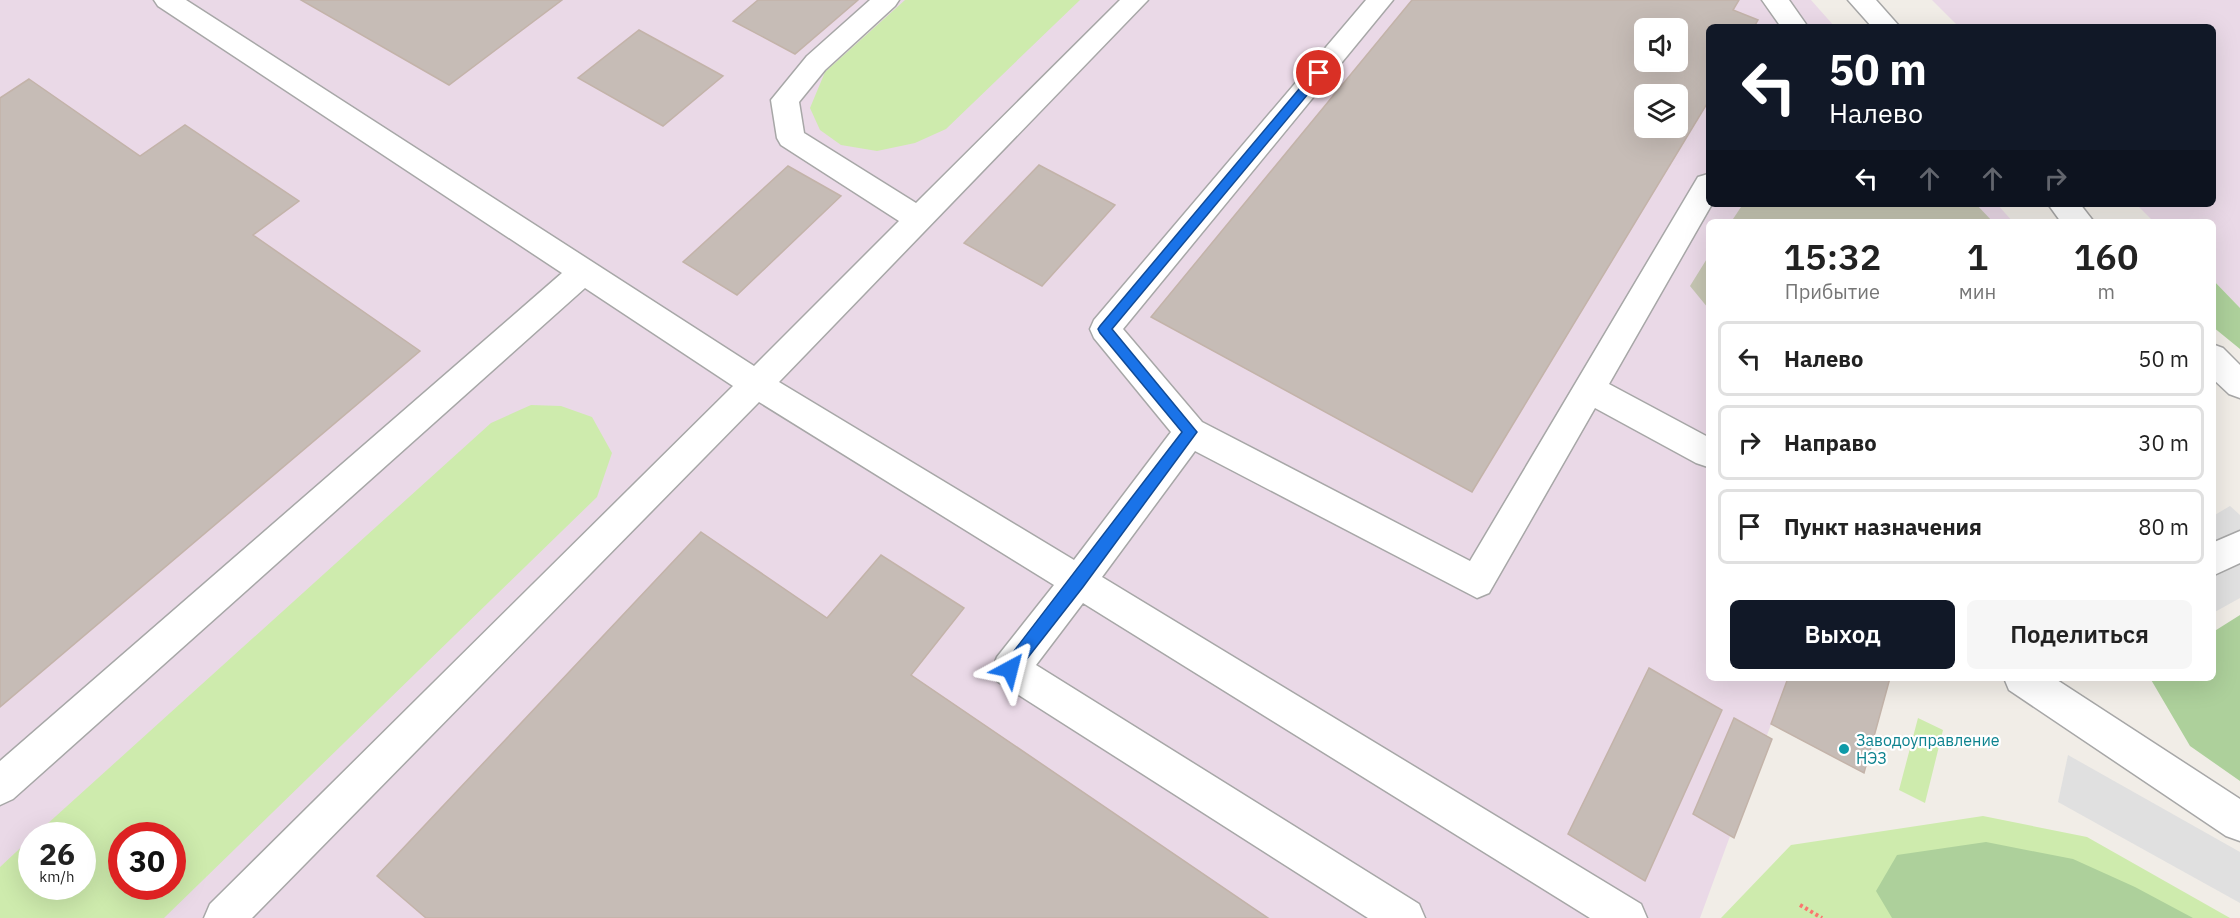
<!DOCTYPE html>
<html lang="ru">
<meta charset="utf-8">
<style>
:root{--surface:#fff;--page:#f6f6f6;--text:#222;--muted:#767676;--line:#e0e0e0;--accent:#111827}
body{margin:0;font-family:"IBM Plex Sans",sans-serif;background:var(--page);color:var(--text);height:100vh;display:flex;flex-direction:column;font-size:22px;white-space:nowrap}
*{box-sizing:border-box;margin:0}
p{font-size:20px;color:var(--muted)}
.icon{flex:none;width:33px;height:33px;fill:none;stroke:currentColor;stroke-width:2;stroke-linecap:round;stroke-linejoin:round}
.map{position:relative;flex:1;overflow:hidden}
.details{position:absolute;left:1706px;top:219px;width:510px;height:462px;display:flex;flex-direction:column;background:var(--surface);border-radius:9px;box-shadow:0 6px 24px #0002}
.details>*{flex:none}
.hud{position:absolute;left:1706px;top:24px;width:510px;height:183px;border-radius:9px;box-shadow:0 6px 24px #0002;background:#111827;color:#fff;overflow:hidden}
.fabs{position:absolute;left:1634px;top:18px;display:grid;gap:12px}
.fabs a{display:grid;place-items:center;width:54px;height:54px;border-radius:9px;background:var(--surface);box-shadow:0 6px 24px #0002;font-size:30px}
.speed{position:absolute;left:18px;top:822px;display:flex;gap:12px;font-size:30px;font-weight:700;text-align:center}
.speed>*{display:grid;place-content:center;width:78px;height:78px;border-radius:50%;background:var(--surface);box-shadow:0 6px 24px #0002;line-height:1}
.speed small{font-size:15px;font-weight:400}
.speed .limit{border:9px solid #d22;background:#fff;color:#111}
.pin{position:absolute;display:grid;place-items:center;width:51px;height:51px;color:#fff;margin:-26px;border:3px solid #fff;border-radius:50%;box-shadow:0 2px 6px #0007}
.me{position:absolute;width:66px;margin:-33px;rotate:38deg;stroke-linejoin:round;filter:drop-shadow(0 0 4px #0008)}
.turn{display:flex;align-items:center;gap:21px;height:126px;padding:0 24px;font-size:27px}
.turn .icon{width:78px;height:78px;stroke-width:2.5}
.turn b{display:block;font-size:42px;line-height:51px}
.lanes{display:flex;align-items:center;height:57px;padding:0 24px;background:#0003;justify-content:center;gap:30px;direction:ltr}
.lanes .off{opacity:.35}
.eta{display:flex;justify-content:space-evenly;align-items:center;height:102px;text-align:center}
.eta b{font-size:36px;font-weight:600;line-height:42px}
.primary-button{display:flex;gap:12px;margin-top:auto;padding:12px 24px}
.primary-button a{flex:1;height:69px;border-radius:9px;background:var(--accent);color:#fff;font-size:24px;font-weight:600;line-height:69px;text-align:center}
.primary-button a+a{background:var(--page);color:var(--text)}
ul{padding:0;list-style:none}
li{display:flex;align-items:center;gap:18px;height:75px;margin:0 12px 9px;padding:0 12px;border:3px solid var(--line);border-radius:9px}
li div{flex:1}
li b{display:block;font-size:22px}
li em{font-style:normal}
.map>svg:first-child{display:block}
.industrial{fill:#ead9e7;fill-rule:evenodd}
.construction{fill:#c5c5b2}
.grass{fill:#ceebad;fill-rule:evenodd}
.forest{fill:#add09b}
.parking{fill:#e0e0e0}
.building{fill:#c6bcb6;stroke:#c3b3a9;stroke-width:1.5;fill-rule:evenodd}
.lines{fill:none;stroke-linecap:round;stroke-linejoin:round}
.minor-casing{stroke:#a7a7a7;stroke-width:3}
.path{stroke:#fa766e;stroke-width:4;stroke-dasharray:3 3;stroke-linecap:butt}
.minor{fill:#fff;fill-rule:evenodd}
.route{fill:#1a73e8;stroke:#114b97;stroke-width:1.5}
.culture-dot{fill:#0f9aa8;stroke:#fff;stroke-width:2}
.labels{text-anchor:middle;stroke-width:4.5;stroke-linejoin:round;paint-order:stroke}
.culture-label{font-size:16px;fill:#0d838f;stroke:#fff;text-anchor:start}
</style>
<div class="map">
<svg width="2240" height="918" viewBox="0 0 2240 918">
<rect width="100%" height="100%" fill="#f1ede7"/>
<!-- industrial -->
<path class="industrial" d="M 0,0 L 1811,0 L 1835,27 L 1708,27 L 1708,204 L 1997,204 L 2013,222 L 1708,222 L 1708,678 L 1788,678 L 1700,918 L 0,918 ZM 1644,28 L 1677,28 L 1677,62 L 1644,62 ZM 1644,94 L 1677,94 L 1677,128 L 1644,128 ZM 32,836 L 82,836 L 82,886 L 32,886 ZM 122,836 L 172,836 L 172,886 L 122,886 Z
M 1932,0 L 2240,0 L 2240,308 L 2213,280 L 2212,222 L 2154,222 L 2136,204 L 2212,204 L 2212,27 L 1959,27 Z"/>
<!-- construction -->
<path class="construction" d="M 1743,204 L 1976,204 L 1993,222 L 1731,222 Z
M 1708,257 L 1708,308 L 1690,286 Z"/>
<!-- grass -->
<path class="grass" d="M 905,0 L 1080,0 L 946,129 L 915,143 L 877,151 L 841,145 L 820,130 L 810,108 L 825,72 Z
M 531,405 L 561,406 L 592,417 L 612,453 L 597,497 L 164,918 L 0,918 L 0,867 L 31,838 L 32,886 L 82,886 L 82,836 L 35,835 L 491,423 ZM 122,836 L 172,836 L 172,886 L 122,886 Z
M 1918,718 L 1943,730 L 1925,803 L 1899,790 Z
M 1983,816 L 2087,837 L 2230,918 L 1721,918 L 1791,845 Z"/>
<!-- forest -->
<path class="forest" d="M 2213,280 L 2240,308 L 2240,349 L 2213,327 Z
M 2240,615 L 2240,781 L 2190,746 L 2150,678 L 2212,678 L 2213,632 Z
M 1986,842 L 2073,859 L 2135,887 L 2193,918 L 1892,918 L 1876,891 L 1897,855 Z"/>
<!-- parking -->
<path class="parking" d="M 2230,506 L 2240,515 L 2240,598 L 2213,613 L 2213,516 Z
M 2068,755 L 2240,852 L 2240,903 L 2058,802 Z"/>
<!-- building -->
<path class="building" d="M 301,0 L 562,0 L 449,85 Z
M 758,0 L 858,0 L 795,54 L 733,21 Z
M 1412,0 L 1739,0 L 1733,10 L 1758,20 L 1754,27 L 1708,27 L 1708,102 L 1472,492 L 1151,317 ZM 1644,28 L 1677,28 L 1677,62 L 1644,62 ZM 1644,94 L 1677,94 L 1677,128 L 1644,128 Z
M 639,30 L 723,76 L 663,126 L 578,78 Z
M 29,79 L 140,156 L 185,125 L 299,201 L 253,235 L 420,351 L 0,707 L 0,98 Z
M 1039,165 L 1115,205 L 1042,286 L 964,243 Z
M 788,166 L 841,196 L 737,295 L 683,262 Z
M 701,532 L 827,618 L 881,555 L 964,608 L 911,675 L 1268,918 L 426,918 L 377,876 Z
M 1649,668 L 1722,710 L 1645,881 L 1568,834 Z
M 1788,678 L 1890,678 L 1864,773 L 1771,724 Z
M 1734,718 L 1772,739 L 1734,838 L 1693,814 Z"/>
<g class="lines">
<defs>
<path id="minor" d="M 154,0 L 186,0 L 754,366 L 899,221 L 781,145 L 777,138 L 771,100 L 807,56 L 870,0 L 899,0 L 895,6 L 825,70 L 799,102 L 804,133 L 916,203 L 1120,0 L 1148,0 L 779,382 L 1074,560 L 1171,432 L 1094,338 L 1090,329 L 1094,320 L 1366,0 L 1393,0 L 1123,329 L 1202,422 L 1470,561 L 1698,177 L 1708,174 L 1708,204 L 1712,204 L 1609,384 L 1708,437 L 1708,467 L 1696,463 L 1595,408 L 1489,593 L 1477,598 L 1195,451 L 1102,577 L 1641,904 L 1647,918 L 1590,918 L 1083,603 L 1036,665 L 1419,904 L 1425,918 L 1368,918 L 997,681 L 992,669 L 997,657 L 1054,585 L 759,402 L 252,918 L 204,918 L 210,904 L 733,386 L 585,288 L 13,799 L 0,805 L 0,761 L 562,273 L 158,6 Z
M 1762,0 L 1789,0 L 1808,27 L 1781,27 Z
M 1848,0 L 1876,0 L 1900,27 L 1872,27 Z
M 2048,204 L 2080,204 L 2094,222 L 2061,222 Z
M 2212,344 L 2223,348 L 2240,365 L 2240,398 L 2229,394 L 2212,378 Z
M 2240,531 L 2240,563 L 2212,576 L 2212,543 Z
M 2004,678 L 2054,678 L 2240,799 L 2240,841 L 2226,836 L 2009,690 Z"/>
</defs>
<!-- minor casing -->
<use href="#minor" class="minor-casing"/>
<!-- path -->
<path class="path" d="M 1800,905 L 1822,918"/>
<!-- minor -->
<use href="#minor" class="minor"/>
</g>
<!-- route -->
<path class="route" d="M 1319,69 L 1324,73 L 1323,76 L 1112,329 L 1197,432 L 1083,587 L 1015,674 L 1010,676 L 1004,674 L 1002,669 L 1004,664 L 1182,432 L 1100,333 L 1098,329 L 1100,326 L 1315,70 Z"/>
<!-- markers -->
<circle class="culture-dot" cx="1844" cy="749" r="6"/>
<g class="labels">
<!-- culture labels -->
<g class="culture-label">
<text x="1856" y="746">Заводоуправление<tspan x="1856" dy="18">НЭЗ</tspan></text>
</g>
</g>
</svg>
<div class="fabs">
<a><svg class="icon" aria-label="sound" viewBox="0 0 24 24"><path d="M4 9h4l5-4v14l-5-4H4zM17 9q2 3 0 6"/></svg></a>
<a><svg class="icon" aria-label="layers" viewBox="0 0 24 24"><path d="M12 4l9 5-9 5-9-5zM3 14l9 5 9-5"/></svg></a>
</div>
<div class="speed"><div>26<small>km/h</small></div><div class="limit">30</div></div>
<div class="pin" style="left:1319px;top:73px;background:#d93025"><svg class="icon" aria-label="arrive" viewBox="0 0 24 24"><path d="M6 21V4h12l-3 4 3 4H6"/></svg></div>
<svg class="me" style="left:1010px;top:669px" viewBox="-20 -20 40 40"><path d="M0-17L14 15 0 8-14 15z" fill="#1a73e8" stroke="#fff" stroke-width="4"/></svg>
<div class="hud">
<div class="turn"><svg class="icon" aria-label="left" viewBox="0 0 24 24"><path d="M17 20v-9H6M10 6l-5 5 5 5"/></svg><div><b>50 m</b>Налево</div></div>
<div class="lanes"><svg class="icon" aria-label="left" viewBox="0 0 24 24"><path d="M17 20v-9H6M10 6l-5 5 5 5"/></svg><svg class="icon off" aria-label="ahead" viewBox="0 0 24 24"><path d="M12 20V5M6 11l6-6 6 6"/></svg><svg class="icon off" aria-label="ahead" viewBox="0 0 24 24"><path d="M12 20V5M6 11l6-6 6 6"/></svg><svg class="icon off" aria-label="right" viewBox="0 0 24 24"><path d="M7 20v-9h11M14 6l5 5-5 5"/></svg></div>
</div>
<section class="details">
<div class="eta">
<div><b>15:32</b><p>Прибытие</p></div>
<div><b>1</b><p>мин</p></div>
<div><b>160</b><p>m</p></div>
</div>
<ul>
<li><svg class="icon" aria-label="left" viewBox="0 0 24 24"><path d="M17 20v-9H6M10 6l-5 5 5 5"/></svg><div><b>Налево</b></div><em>50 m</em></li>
<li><svg class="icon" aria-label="right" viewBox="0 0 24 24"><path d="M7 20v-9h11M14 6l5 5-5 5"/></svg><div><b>Направо</b></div><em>30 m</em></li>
<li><svg class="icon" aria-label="arrive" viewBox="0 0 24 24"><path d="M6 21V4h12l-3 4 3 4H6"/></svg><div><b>Пункт назначения</b></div><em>80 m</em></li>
</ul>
<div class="primary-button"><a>Выход</a><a>Поделиться</a></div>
</section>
</div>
